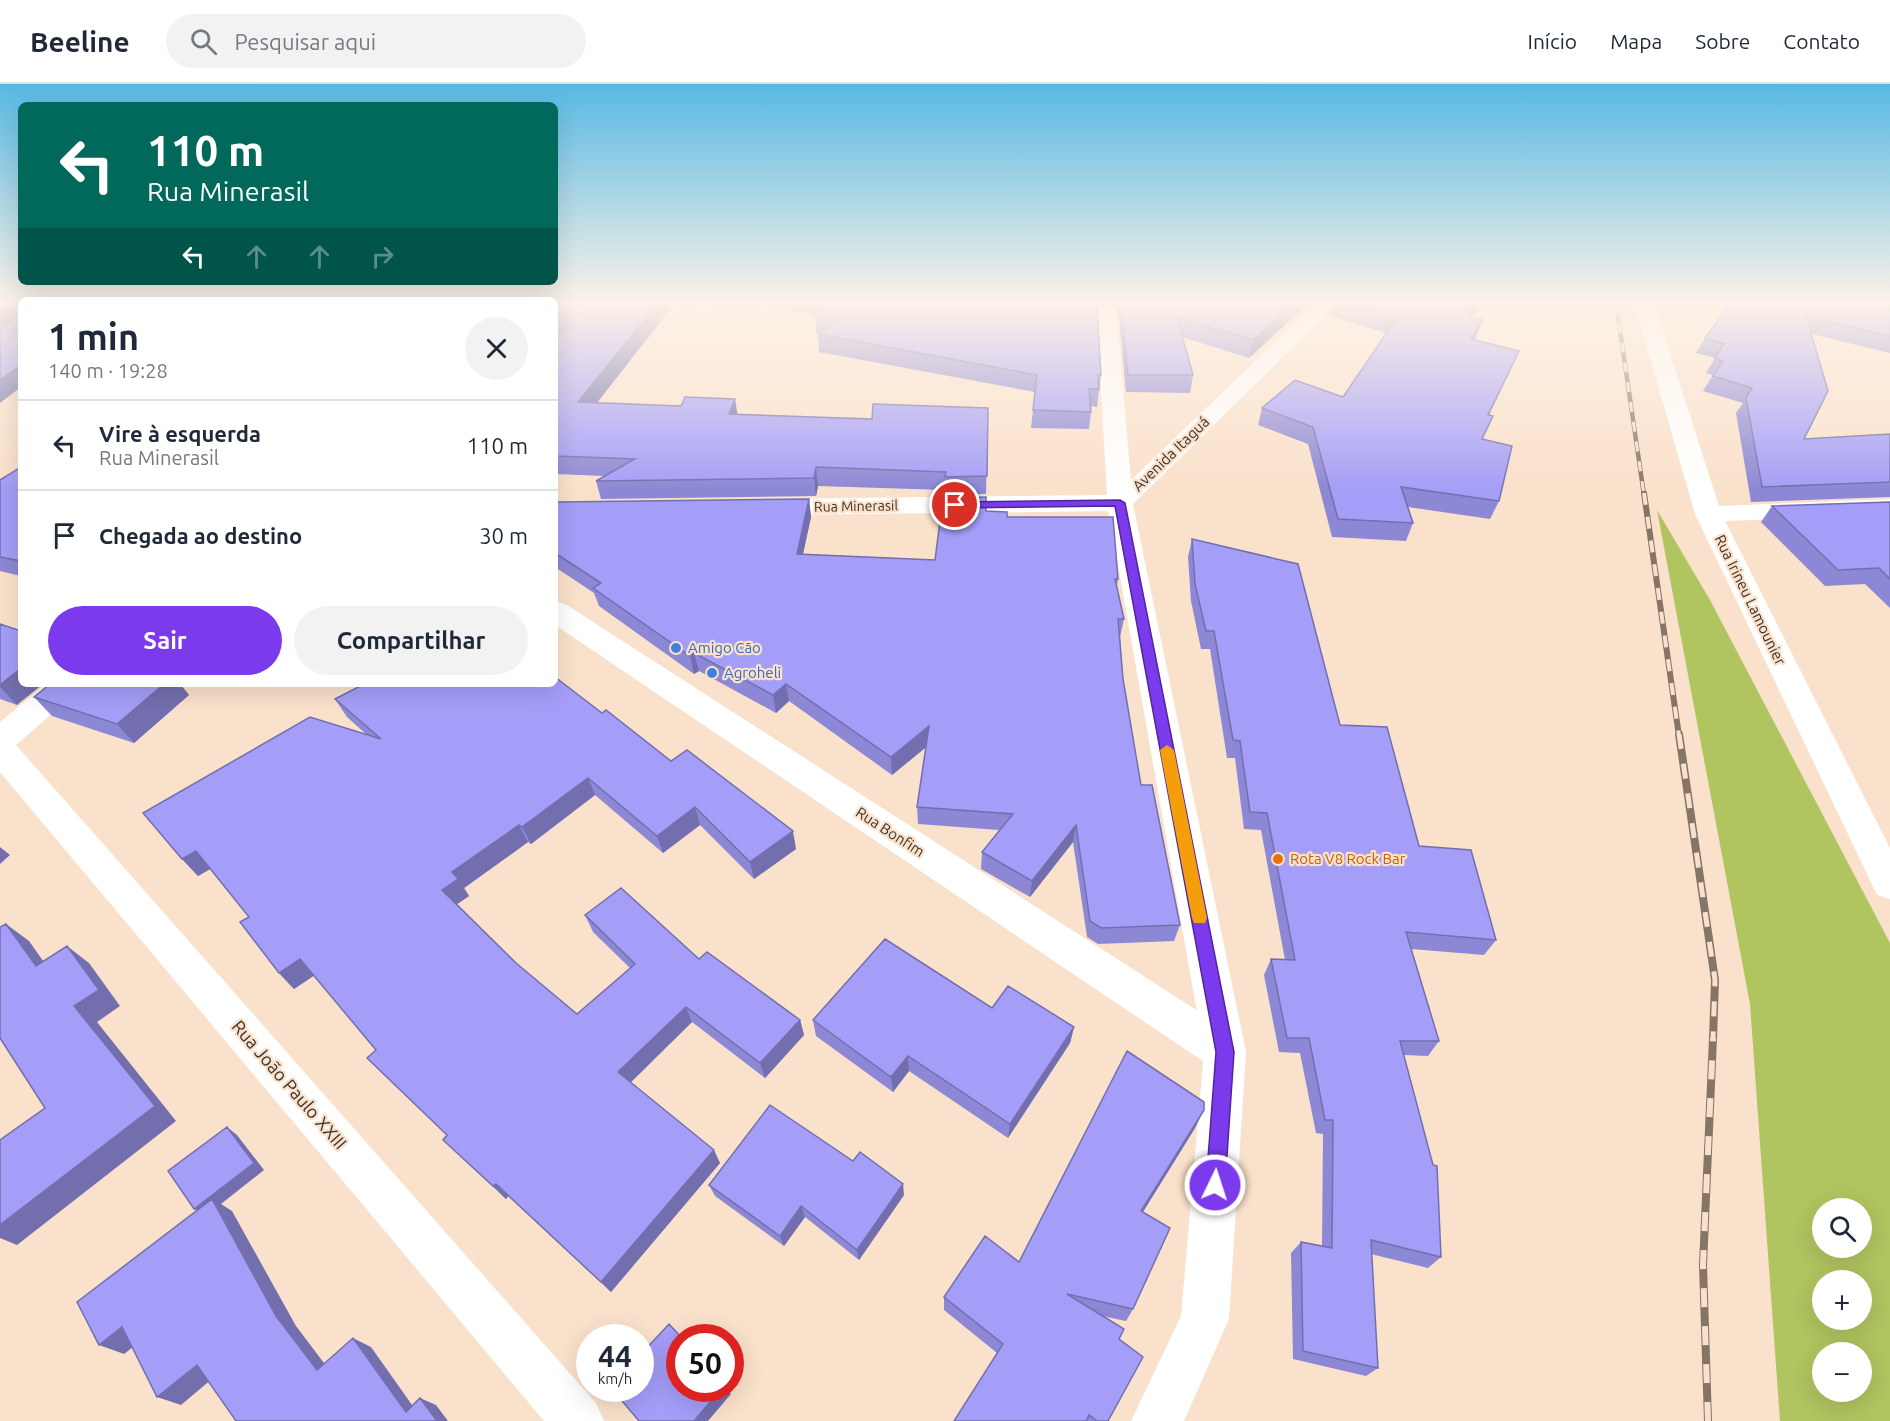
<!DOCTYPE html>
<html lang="pt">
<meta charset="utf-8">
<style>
:root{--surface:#fff;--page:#f2f2f3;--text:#1f2937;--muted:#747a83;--line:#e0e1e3;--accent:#7c3aed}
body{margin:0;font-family:Ubuntu,sans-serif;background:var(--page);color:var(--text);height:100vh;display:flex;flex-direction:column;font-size:22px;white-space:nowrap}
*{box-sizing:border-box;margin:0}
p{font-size:20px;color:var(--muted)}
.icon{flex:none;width:33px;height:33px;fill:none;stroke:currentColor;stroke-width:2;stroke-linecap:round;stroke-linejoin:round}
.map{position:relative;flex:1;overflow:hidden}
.sheet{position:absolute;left:18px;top:213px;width:540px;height:390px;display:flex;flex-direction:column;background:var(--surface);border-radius:9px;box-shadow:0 6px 24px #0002}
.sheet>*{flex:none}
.hud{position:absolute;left:18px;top:18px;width:540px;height:183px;border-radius:9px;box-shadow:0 6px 24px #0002;background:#00695c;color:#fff;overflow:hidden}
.tools{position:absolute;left:1812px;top:1114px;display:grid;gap:12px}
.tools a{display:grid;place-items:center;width:60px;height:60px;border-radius:50%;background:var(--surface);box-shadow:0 6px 24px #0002;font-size:30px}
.speed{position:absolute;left:576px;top:1240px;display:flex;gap:12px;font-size:30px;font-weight:700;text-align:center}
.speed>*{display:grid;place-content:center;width:78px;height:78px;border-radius:50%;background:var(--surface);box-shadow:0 6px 24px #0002;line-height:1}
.speed small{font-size:15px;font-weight:400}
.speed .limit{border:9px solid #d22;background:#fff;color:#111}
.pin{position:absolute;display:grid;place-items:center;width:51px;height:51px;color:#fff;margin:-26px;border:3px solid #fff;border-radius:50%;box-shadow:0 2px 6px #0007}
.me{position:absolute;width:66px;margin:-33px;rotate:4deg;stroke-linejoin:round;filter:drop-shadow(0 0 4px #0008)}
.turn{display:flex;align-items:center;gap:21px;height:126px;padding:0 30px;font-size:27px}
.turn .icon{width:78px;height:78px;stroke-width:2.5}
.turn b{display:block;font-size:42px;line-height:51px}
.lanes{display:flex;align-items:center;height:57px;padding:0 30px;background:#0003;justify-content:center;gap:30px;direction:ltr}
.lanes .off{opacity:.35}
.round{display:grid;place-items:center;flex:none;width:63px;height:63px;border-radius:32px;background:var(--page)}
.headline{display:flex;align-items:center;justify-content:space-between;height:102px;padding:0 30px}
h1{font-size:36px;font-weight:600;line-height:45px}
.action{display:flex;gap:12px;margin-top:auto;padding:12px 30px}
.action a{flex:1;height:69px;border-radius:36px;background:var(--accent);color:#fff;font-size:24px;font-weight:600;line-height:69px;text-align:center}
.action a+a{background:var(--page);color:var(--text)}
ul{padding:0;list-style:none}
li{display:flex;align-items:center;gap:18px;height:90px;padding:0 30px;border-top:2px solid var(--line)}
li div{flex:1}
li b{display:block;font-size:22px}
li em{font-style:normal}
header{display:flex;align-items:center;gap:36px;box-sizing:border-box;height:84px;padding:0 30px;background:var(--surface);border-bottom:2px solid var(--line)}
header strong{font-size:28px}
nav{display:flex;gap:33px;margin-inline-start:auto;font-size:21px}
.search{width:420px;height:54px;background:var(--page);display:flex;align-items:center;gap:15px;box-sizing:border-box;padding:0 21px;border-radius:33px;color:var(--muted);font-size:22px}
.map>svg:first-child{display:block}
.forest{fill:#b0c460;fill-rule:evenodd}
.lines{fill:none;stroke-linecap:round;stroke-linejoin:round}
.street{fill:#fff;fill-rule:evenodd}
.secondary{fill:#fff;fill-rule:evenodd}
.rail-far3-casing{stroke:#847567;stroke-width:4.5}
.rail-far2-casing{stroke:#847567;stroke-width:6}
.rail-far1-casing{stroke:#847567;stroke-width:8}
.rail-casing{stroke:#847567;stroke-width:8}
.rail-far3{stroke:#fae1cb;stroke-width:3;stroke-dasharray:10;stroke-linecap:butt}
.rail-far2{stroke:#fae1cb;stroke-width:4;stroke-dasharray:12;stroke-linecap:butt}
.rail-far1{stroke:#fae1cb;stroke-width:5;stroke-dasharray:15;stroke-linecap:butt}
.rail{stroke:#fae1cb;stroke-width:6;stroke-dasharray:19;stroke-linecap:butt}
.wall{fill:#8d88d5}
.shaded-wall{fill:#736fae}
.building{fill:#a49ef8;stroke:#736fae;stroke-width:1.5}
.route{fill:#7c3aed;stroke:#51269a;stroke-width:1.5}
.slow{fill:#f59e0b}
.shop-dot{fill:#3f7fe0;stroke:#fae1cb;stroke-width:2}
.food-dot{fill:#e8710a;stroke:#fae1cb;stroke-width:2}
.labels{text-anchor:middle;stroke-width:4.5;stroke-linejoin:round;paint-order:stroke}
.far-street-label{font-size:14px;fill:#3d332b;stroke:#fae1cb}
.street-label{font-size:15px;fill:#3d332b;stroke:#fae1cb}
.shop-label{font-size:15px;fill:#366cbe;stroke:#fae1cb;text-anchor:start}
.food-label{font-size:15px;fill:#c56008;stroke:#fae1cb;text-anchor:start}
.near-street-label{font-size:18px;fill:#3d332b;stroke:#fae1cb}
</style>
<header>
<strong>Beeline</strong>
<div class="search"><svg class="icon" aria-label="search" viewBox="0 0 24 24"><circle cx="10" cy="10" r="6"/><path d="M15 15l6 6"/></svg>Pesquisar aqui</div>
<nav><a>Início</a><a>Mapa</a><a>Sobre</a><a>Contato</a></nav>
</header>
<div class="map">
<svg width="1890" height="1337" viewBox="0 0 1890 1337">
<rect width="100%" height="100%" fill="#fae1cb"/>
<!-- forest -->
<path class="forest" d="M 1657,426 L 1710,516 L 1890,859 L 1890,1337 L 1780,1337 L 1750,920 ZM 1822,1125 L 1862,1125 L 1862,1164 L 1822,1164 ZM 1822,1197 L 1862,1197 L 1862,1236 L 1822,1236 ZM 1822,1269 L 1862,1269 L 1862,1308 L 1822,1308 Z"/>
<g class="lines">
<!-- street -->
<path class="street" d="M 1093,219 L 1113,219 L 1117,236 L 1133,419 L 1129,425 L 1120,427 L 764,431 L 755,429 L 751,423 L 755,417 L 764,415 L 1107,411 L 1097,236 Z
M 1634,219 L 1654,219 L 1719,422 L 1890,415 L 1890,431 L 1725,437 L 1890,764 L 1890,815 L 1877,811 L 1695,430 Z
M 555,517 L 565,520 L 1240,954 L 1246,968 L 1240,982 L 1225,988 L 1210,982 L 555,541 Z
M 46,600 L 82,600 L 77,608 L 16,661 L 596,1319 L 604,1337 L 544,1337 L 0,688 L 0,638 Z"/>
<!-- secondary -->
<path class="secondary" d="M 1316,219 L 1338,219 L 1133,420 L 1246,968 L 1229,1235 L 1184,1337 L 1131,1337 L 1181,1232 L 1204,968 L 1107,419 Z"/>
<defs>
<path id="rail-far3" d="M 1616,219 L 1644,411"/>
<path id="rail-far2" d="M 1644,409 L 1679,652"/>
<path id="rail-far1" d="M 1679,650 L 1715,896 L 1713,955"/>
<path id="rail" d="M 1708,1337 L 1703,1181 L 1713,954"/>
</defs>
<!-- rail-far3 casing -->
<use href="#rail-far3" class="rail-far3-casing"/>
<!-- rail-far2 casing -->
<use href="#rail-far2" class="rail-far2-casing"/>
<!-- rail-far1 casing -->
<use href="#rail-far1" class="rail-far1-casing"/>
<!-- rail casing -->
<use href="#rail" class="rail-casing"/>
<!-- rail-far3 -->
<use href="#rail-far3" class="rail-far3"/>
<!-- rail-far2 -->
<use href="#rail-far2" class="rail-far2"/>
<!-- rail-far1 -->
<use href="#rail-far1" class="rail-far1"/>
<!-- rail -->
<use href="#rail" class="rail"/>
</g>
<!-- wall -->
<path class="wall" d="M 555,219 L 675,219 L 597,319 L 738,330 L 872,335 L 988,324 L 986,410 L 945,411 L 945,406 L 818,402 L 816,412 L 601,415 L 596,397 L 605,392 L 555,390 Z
M 692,219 L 722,219 L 716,224 Z
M 755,219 L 1092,219 L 1091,221 L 1101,291 L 1097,323 L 1090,322 L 1091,328 L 1089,345 L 1031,344 L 1035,308 L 819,268 L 818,250 L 819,250 L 816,249 L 815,232 Z
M 1115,219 L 1313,219 L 1308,224 L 1303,224 L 1249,274 L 1182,253 L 1193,291 L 1190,309 L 1126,308 L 1119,236 Z
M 1332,219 L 1481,219 L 1480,223 L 1472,233 L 1476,253 L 1474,256 L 1519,267 L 1489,331 L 1483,355 L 1499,417 L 1490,435 L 1408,423 L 1413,439 L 1406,457 L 1332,453 L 1308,360 L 1258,341 L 1262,324 L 1343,313 L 1386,249 L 1329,231 Z
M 1731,219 L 1890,219 L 1890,269 L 1812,250 L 1804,355 L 1890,350 L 1890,413 L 1751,418 L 1736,329 L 1743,319 L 1703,307 L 1713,291 L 1706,289 L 1715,274 L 1696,269 L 1705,254 Z
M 21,383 L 21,492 L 0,487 L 0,396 Z
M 809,415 L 811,433 L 803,470 L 935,476 L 986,427 L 1007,433 L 1118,495 L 1117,502 L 1124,535 L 1120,553 L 1123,595 L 1141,701 L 1180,841 L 1174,857 L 1098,860 L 1087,853 L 1073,758 L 1030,813 L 981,785 L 982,768 L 999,746 L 918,740 L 917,723 L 926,663 L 892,691 L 789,617 L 776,629 L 699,587 L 694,590 L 599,522 L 594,509 L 555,483 L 555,420 Z
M 1890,418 L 1890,524 L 1865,500 L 1825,502 L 1761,438 L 1772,422 Z
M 1192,455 L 1340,641 L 1419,762 L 1496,856 L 1484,871 L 1411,865 L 1439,957 L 1428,972 L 1404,971 L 1441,1173 L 1428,1184 L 1371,1170 L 1378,1284 L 1366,1292 L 1293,1275 L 1291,1169 L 1301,1158 L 1322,1162 L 1323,1050 L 1316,1049 L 1300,969 L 1279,968 L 1264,891 L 1271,875 L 1285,876 L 1261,746 L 1244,745 L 1235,674 L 1227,674 L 1210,565 L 1201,565 L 1191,517 L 1188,473 Z
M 0,540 L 17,621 L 0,615 Z
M 50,600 L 180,600 L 189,611 L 134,659 L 52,632 L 34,613 Z
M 335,615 L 602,629 L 796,765 L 754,795 L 700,741 L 663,769 L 595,711 L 531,760 L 528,758 L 464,804 L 469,812 L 457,820 L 516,879 L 577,930 L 630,884 L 593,848 L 585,831 L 699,875 L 800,936 L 804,951 L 765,994 L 692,938 L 631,998 L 720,1079 L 611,1208 L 508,1112 L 506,1115 L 443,1056 L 447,1051 L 367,974 L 376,966 L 314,891 L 294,905 L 279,889 L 249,833 L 210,785 L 198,792 L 182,775 L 367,651 L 347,633 Z
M 992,924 L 1074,943 L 1070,959 L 1008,1054 L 909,987 L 893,1008 L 816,952 L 813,936 Z
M 1195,1044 L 1143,1128 L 1133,1225 L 1126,1237 L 1102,1232 L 1119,1255 L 1108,1337 L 954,1337 L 997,1269 L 944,1226 L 944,1213 L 1019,1178 Z
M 709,1101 L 904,1111 L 859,1176 L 805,1133 L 784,1162 L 715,1112 Z"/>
<!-- shaded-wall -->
<path class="shaded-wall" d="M 658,219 L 675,219 L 583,336 L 578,318 Z
M 716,219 L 722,219 L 716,224 Z
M 1294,219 L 1305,219 L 1303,224 L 1249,274 L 1253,256 Z
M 1476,219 L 1481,219 L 1480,223 L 1459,249 L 1466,232 Z
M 21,220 L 21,238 L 0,244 L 0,226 Z
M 1483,236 L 1476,253 L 1464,273 L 1471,255 Z
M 1519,267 L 1511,285 L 1480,348 L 1488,331 Z
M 21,281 L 21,303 L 0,319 L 0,296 Z
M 735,315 L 738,333 L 729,330 Z
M 816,383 L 818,402 L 816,412 L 814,394 Z
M 809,415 L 811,433 L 799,488 L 797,470 Z
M 694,569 L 699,587 L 694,590 L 690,572 Z
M 21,584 L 21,600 L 43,600 L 17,621 L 0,603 L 0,601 Z
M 164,600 L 180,600 L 189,611 L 134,659 L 117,640 Z
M 786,600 L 789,617 L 776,629 L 773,611 Z
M 929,642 L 930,660 L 892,691 L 891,673 Z
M 588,694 L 595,711 L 531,760 L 522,743 Z
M 695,723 L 700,741 L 663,769 L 657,752 Z
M 519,741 L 528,758 L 464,804 L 469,812 L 453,823 L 442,806 L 452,788 Z
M 1076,741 L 1073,758 L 1030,813 L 1032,797 Z
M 793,747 L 796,765 L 754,795 L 750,778 Z
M 0,763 L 10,771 L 0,780 Z
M 196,767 L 212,784 L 198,792 L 182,775 Z
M 6,840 L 29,857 L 58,898 L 36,882 Z
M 67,862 L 89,879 L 120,922 L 97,938 L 176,1037 L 17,1161 L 0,1154 L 0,1141 L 155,1022 L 74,922 Z
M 300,875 L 315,891 L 294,905 L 279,889 Z
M 686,923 L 692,938 L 627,1002 L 618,988 Z
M 800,936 L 804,951 L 765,994 L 760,979 Z
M 1074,943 L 1070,959 L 1008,1054 L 1010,1040 Z
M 908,972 L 909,987 L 893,1008 L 891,993 Z
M 1204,1026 L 1195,1044 L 1134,1142 L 1141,1127 Z
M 227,1043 L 237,1051 L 264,1086 L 221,1120 L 232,1127 L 296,1242 L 336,1295 L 317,1286 L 276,1232 L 206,1132 L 194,1125 Z
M 714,1066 L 720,1079 L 611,1208 L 601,1198 Z
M 496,1100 L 508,1112 L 506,1115 L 493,1102 Z
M 903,1100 L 904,1111 L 859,1176 L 857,1166 Z
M 801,1122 L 805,1133 L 784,1162 L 780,1152 Z
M 122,1243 L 147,1252 L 124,1270 L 99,1261 Z
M 353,1254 L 371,1263 L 422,1335 L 406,1328 Z
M 197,1281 L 219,1289 L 181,1321 L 157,1313 Z
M 721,1305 L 727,1305 L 731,1310 L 708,1337 L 694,1337 Z
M 420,1314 L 436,1321 L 448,1337 L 437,1337 Z"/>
<!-- building -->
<path class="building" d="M 0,219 L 21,219 L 21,220 L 0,226 Z
M 555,219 L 658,219 L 578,318 L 681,322 L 685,313 L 735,315 L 729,330 L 872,335 L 873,320 L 988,324 L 987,392 L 945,393 L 946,388 L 816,383 L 814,394 L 596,397 L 635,375 L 555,372 Z
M 828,219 L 1083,219 L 1097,222 L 1101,291 L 1098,291 L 1099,305 L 1089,305 L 1091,328 L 1033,326 L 1037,291 L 818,250 L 835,236 L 815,232 Z
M 1121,219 L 1294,219 L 1253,256 L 1177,233 L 1193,291 L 1128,291 Z
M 1351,219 L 1476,219 L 1466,232 L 1483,236 L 1471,255 L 1519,267 L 1488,331 L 1493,332 L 1482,355 L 1512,362 L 1499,417 L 1401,403 L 1413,439 L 1338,435 L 1313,343 L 1262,324 L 1295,296 L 1343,313 L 1397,234 Z
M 1731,219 L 1890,219 L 1890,252 L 1806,232 L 1828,307 L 1804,355 L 1890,350 L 1890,398 L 1762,403 L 1746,314 L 1752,304 L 1713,292 L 1723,277 L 1715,274 L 1724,260 L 1705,254 Z
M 21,231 L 21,281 L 0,296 L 0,246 Z
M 21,383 L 21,477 L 0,473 L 0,396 Z
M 986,413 L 986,427 L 1007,428 L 1007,433 L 1113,433 L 1118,495 L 1115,495 L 1124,535 L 1118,535 L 1123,595 L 1141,701 L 1152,701 L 1180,841 L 1101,844 L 1090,837 L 1076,741 L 1032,797 L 982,768 L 1013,730 L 917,723 L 929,642 L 891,673 L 786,600 L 773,611 L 694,569 L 690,572 L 593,504 L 601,499 L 555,469 L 555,420 L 558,418 L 809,415 L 797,470 L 935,476 L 943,414 Z
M 1890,418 L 1890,495 L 1879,484 L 1838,486 L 1772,422 Z
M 1192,455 L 1298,480 L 1340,641 L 1387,643 L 1419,762 L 1471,766 L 1496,856 L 1406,848 L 1439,957 L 1400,957 L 1433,1081 L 1437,1082 L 1441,1173 L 1371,1156 L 1378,1284 L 1303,1267 L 1301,1158 L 1332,1164 L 1333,1036 L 1325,1036 L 1309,954 L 1287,954 L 1271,875 L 1295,876 L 1267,729 L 1250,728 L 1240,657 L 1233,656 L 1214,547 L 1206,547 L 1195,500 Z
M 0,540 L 21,547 L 21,584 L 0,601 Z
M 555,593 L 602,629 L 606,626 L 671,677 L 687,666 L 793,747 L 750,778 L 695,723 L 657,752 L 588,694 L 522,743 L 519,741 L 452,788 L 458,795 L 442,806 L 516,879 L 577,930 L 635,880 L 585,831 L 621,804 L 699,875 L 707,868 L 800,936 L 760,979 L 686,923 L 618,988 L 714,1066 L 601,1198 L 496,1100 L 493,1102 L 443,1056 L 447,1051 L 367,974 L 376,966 L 300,875 L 279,889 L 240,838 L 249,833 L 196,767 L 182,775 L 143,729 L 310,633 L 381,655 L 335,615 L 364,600 L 555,600 Z
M 50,600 L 164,600 L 117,640 L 34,613 Z
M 6,840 L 36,882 L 67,862 L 99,906 L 74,922 L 155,1022 L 0,1141 L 0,1056 L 45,1024 L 0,954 L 0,843 Z
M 885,855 L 992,924 L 1008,902 L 1074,943 L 1010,1040 L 908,972 L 891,993 L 813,936 Z
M 1127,967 L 1204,1018 L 1204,1026 L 1141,1127 L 1170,1144 L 1133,1225 L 1067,1210 L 1124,1245 L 1119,1255 L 1143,1273 L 1108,1337 L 1097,1337 L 1089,1331 L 1086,1337 L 954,1337 L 1003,1260 L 944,1213 L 985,1152 L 1019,1178 Z
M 770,1021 L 853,1077 L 860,1068 L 903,1100 L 857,1166 L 801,1122 L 780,1152 L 709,1101 Z
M 227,1043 L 254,1079 L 194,1125 L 168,1087 Z
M 212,1115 L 276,1232 L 317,1286 L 353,1254 L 406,1328 L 420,1314 L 437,1337 L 236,1337 L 197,1281 L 157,1313 L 122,1243 L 99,1261 L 77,1218 Z
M 669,1240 L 682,1254 L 680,1254 L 680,1305 L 721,1305 L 694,1337 L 639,1337 L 612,1305 L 640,1305 L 640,1271 Z"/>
<!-- sky -->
<linearGradient id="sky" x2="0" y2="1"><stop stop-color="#56b9e4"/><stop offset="0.54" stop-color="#fdf2e8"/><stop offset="1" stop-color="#fdf2e8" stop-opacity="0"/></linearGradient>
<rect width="1890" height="406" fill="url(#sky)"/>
<!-- route -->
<path class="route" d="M 1120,416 L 1125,419 L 1234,968 L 1225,1101 L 1222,1108 L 1215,1111 L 1209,1108 L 1206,1101 L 1216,968 L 1115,422 L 955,424 L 950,421 L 955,418 Z"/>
<!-- slow -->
<path class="slow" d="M 1167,661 L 1174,666 L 1207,834 L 1205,839 L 1194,839 L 1192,834 L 1160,666 Z"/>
<!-- markers -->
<g class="shop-dot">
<circle cx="676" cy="564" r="6"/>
<circle cx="712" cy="589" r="6"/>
</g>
<circle class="food-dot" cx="1278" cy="775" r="6"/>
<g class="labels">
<!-- far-street labels -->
<g class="far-street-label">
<text transform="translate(856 422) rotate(-1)" y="5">Rua Minerasil</text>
</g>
<!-- street labels -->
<g class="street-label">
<text transform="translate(1171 370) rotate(-44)" y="5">Avenida Itaguá</text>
<text transform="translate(1750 516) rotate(64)" y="5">Rua Irineu Lamounier</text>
<text transform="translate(890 748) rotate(33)" y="5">Rua Bonfim</text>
</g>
<!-- shop labels -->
<g class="shop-label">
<text x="688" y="569">Amigo Cão</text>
<text x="724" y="594">Agroheli</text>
</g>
<!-- food labels -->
<g class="food-label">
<text x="1290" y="780">Rota V8 Rock Bar</text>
</g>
<!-- near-street labels -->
<g class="near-street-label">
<text transform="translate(289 1001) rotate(49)" y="6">Rua João Paulo XXIII</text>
</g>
</g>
</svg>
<div class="tools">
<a><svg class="icon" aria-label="search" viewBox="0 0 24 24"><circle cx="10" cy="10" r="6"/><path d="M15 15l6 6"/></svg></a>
<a>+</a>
<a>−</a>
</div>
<div class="speed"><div>44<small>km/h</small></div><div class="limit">50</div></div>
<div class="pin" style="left:955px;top:421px;background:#d93025"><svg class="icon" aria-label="arrive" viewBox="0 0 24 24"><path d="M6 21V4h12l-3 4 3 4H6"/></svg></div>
<svg class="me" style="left:1215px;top:1101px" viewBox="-20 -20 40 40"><circle r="17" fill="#7c3aed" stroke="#fff" stroke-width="3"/><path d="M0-11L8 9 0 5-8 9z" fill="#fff"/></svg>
<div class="hud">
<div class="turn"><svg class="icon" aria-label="left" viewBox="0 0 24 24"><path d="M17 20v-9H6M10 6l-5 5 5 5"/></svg><div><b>110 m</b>Rua Minerasil</div></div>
<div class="lanes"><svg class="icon" aria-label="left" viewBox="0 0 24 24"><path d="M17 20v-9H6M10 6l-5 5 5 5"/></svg><svg class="icon off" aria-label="ahead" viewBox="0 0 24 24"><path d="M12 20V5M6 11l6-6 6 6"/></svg><svg class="icon off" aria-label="ahead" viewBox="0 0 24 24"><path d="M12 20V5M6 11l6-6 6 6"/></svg><svg class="icon off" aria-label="right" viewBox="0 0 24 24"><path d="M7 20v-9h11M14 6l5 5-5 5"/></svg></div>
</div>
<section class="sheet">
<div class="headline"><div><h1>1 min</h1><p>140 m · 19:28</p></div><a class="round"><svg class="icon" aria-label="close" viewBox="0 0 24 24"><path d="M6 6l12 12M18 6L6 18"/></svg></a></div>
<ul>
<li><svg class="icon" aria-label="left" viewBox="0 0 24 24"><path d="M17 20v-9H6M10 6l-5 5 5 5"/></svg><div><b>Vire à esquerda</b><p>Rua Minerasil</p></div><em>110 m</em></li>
<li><svg class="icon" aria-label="arrive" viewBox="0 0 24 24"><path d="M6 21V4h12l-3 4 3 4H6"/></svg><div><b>Chegada ao destino</b></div><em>30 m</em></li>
</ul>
<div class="action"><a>Sair</a><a>Compartilhar</a></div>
</section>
</div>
